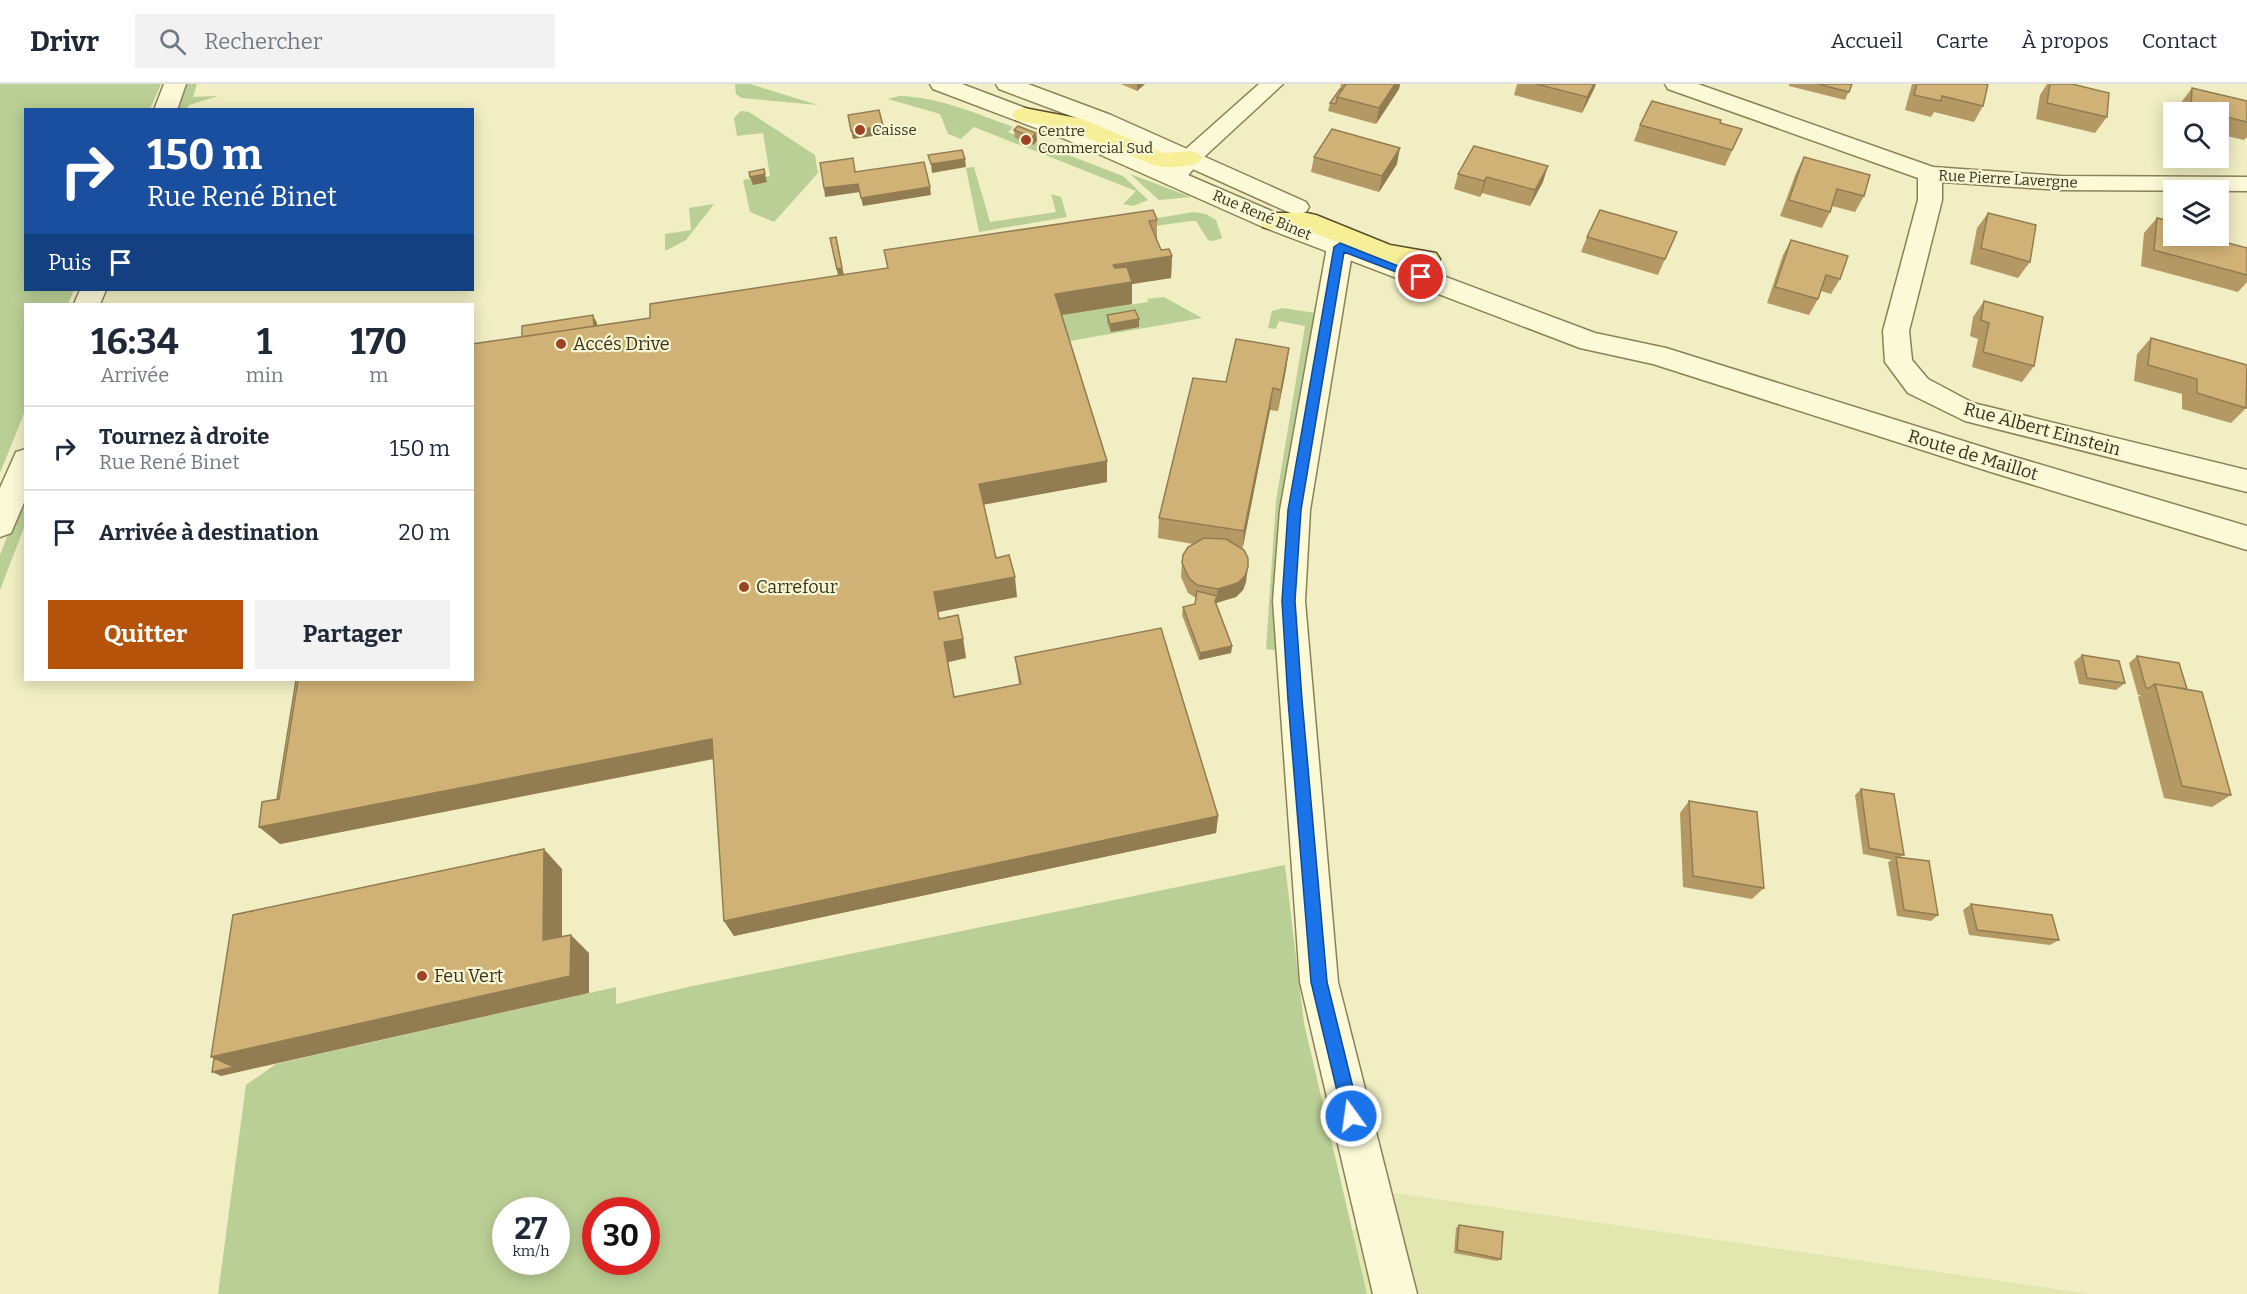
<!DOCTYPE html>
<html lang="fr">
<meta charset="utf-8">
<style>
:root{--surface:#fff;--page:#f2f2f3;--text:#1f2937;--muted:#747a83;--line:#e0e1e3;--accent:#b45309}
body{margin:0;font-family:Bitter,serif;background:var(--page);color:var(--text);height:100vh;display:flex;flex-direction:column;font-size:22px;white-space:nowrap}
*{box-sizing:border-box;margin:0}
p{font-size:20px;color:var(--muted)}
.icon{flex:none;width:33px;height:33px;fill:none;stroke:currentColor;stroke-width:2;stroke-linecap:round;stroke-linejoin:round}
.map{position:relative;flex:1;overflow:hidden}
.drawer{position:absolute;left:24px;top:219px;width:450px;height:378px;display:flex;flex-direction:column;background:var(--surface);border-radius:0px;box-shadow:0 3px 15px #0003}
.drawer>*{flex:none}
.top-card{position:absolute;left:24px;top:24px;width:450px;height:183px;border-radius:0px;box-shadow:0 3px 15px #0003;background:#1a4fa0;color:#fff;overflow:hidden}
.buttons{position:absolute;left:2163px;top:18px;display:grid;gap:12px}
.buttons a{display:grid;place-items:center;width:66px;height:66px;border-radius:0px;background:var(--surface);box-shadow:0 3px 15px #0003;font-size:30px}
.speed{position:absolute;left:492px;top:1113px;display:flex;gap:12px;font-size:30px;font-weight:700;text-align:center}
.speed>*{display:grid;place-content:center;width:78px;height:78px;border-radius:50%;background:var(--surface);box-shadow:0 3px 15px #0003;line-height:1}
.speed small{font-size:15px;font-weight:400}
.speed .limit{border:9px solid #d22;background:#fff;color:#111}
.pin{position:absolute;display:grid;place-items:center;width:51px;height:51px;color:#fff;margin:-26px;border:3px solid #fff;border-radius:50%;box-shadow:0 2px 6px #0007}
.me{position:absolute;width:66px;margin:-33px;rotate:346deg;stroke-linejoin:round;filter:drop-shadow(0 0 4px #0008)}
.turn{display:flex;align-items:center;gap:21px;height:126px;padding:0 24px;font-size:27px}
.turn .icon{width:78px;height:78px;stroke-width:2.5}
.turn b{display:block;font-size:42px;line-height:51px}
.then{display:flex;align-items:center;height:57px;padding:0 24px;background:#0003;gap:12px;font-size:22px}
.eta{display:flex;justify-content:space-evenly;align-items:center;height:102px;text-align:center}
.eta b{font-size:36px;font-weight:700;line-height:42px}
.action{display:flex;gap:12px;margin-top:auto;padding:12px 24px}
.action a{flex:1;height:69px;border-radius:0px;background:var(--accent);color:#fff;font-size:24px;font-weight:700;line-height:69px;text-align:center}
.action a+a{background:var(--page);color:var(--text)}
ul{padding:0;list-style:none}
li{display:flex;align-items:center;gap:18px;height:84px;padding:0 24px;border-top:2px solid var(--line)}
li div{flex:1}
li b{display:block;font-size:22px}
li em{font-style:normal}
header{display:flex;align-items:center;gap:36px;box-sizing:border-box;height:84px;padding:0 30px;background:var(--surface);border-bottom:2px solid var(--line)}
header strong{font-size:28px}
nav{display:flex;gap:33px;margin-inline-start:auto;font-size:21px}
.search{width:420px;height:54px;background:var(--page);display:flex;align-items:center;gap:15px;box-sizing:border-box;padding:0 21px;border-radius:0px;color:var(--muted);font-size:22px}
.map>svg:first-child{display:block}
.farmland{fill:#e2e6af}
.green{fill:#bacf95;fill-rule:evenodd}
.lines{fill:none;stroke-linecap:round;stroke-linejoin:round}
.minor-casing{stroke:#8b8058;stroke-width:3}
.tertiary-casing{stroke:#8b8058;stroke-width:3}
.primary-casing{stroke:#594c2c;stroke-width:3}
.minor{fill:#fbf9d6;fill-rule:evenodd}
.tertiary{fill:#fbf9d6;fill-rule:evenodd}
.primary{fill:#f6ef97;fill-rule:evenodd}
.wall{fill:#b49965}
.shaded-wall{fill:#927d53}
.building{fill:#d1b276;stroke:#927d53;stroke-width:1.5}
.route{fill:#1a73e8;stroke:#114b97;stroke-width:1.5}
.poi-dot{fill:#9e4124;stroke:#f7f6d2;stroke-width:2}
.labels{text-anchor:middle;stroke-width:4.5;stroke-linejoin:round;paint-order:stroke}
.far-poi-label{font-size:15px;fill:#3a321d;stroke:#f7f6d2;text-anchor:start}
.far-street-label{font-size:15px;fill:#3a321d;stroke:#f7f6d2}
.poi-label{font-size:18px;fill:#3a321d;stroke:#f7f6d2;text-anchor:start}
.street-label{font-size:18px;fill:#3a321d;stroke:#f7f6d2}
</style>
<header>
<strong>Drivr</strong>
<div class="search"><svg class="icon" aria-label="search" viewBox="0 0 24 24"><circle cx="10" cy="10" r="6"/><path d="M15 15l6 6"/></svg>Rechercher</div>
<nav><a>Accueil</a><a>Carte</a><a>À propos</a><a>Contact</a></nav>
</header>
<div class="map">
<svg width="2247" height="1210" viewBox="0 0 2247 1210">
<rect width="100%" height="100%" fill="#f0eec2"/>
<!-- farmland -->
<path class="farmland" d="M 1395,1109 L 2090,1210 L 1367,1210 L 1351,1148 Z"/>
<!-- green -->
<path class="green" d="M 0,0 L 161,0 L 150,25 L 26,26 L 26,206 L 74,206 L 68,220 L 26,220 L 25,327 L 0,389 Z
M 184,0 L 197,0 L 193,13 L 218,12 L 189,21 L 187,25 L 174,26 Z
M 735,0 L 750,0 L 818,21 L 741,14 L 736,10 Z
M 899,12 C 939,13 975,29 1013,43 L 1008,48 L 1123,92 L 1148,116 L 1133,122 L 1123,120 L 1136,107 L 974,43 L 961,55 L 948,50 L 940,30 L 888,15 Z
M 741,27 L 749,28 L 815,71 L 818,89 L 774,138 L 750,128 L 743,96 L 770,92 L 763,49 L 737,52 L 734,34 Z
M 974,83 L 990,138 L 1056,128 L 1051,110 L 1061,113 L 1067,133 L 979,148 L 966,84 Z
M 1130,90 L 1191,113 L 1159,116 Z
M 714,120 L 686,156 L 665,167 L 665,150 L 691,146 L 689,124 Z
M 1194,128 L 1206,130 L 1216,136 L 1222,154 L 1213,157 L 1208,156 L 1196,137 L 1191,137 L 1061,155 L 1060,150 Z
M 1164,213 L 1202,234 L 1064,258 L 1056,232 L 1148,218 L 1147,215 Z
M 1282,224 L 1316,229 L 1283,419 L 1275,566 L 1266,565 L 1276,417 L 1305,242 L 1279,237 L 1276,245 L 1268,244 L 1272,227 Z
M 25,406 L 25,441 L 0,506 L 0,471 Z
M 1285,781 L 1304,939 L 1367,1210 L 218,1210 L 246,1001 L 276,980 L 616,903 L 616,920 L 688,903 ZM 506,1126 L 556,1126 L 556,1178 L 506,1178 ZM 596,1126 L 646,1126 L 646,1178 L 596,1178 Z"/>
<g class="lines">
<defs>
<path id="minor" d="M 164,0 L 186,0 L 177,26 L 154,26 Z
M 1259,0 L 1283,0 L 1204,73 L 1183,97 L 1174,99 L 1165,97 L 1162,92 L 1188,63 Z
M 1665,0 L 1698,0 L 1933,83 L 2060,92 L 2247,93 L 2247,107 L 2060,106 L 1942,98 L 1942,116 L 1909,247 L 1912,276 L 1928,295 L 1973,319 L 2247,386 L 2247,408 L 1965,337 L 1908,309 L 1885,278 L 1883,247 L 1918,116 L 1918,94 L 1668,5 Z
M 1340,155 L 1349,157 L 1353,163 L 1310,426 L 1305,517 L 1338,898 L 1417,1210 L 1373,1210 L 1300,898 L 1273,517 L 1280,426 L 1327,163 L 1331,157 Z
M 80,206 L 106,206 L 100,220 L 74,220 Z
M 26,365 L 26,414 L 11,449 L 0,453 L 0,404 L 16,368 Z"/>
<path id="tertiary" d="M 930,0 L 962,0 L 1081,45 L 1281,131 L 1595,249 L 1666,264 L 2005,370 L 2247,442 L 2247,466 L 1991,388 L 1653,280 L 1580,264 L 1263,143 L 1065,55 L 933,5 Z
M 996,0 L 1028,0 L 1111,31 L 1306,118 L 1309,123 L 1306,128 L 1297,131 L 1288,128 L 1095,41 L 999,5 Z"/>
<path id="primary" d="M 1024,24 L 1082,35 L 1164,69 L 1190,67 L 1198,69 L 1202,74 L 1198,79 C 1184,83 1167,85 1153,81 L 1068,46 L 1016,36 L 1012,31 L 1016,26 Z
M 1272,129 L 1307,129 L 1316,131 L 1390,161 L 1436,169 L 1440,175 L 1436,181 L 1427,183 L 1385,177 L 1304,145 L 1272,145 L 1263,143 L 1260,137 L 1263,131 Z"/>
</defs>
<!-- minor casing -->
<use href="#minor" class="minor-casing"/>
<!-- tertiary casing -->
<use href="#tertiary" class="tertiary-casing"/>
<!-- primary casing -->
<use href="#primary" class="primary-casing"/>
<!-- minor -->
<use href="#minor" class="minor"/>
<!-- tertiary -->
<use href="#tertiary" class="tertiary"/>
<!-- primary -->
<use href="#primary" class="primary"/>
</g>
<!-- wall -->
<path class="wall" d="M 1121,0 L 1145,0 L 1137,7 Z
M 1341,0 L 1400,0 L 1399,5 L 1376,40 L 1328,27 L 1330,19 L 1340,5 Z
M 1517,0 L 1596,0 L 1593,7 L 1582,29 L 1514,11 Z
M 1789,0 L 1852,0 L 1845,16 L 1789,2 Z
M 1912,0 L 1988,0 L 1983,22 L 1974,38 L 1934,28 L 1931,33 L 1905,26 Z
M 2047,0 L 2072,0 L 2107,33 L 2095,49 L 2036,35 L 2040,11 Z
M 2192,4 L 2247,17 L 2247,53 L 2244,56 L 2218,50 L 2218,28 L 2179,28 L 2180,20 Z
M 1720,39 L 1742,45 L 1725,82 L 1634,57 L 1640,41 Z
M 1014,46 L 1036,49 L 1037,57 L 1033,61 L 1015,54 Z
M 1314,73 L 1397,80 L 1379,108 L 1311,88 Z
M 1804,73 L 1864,112 L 1855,128 L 1832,122 L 1830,128 L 1822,144 L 1780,132 L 1796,89 Z
M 1458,90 L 1543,98 L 1530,122 L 1482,109 L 1480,113 L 1454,105 Z
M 1988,129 L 2030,178 L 2018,194 L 1970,180 L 1977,144 Z
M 2157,134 L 2206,153 L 2247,191 L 2247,198 L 2238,208 L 2141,182 L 2144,149 Z
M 1157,136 L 1157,156 L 1161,166 L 1172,172 L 1171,194 L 1132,200 L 1132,220 L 1062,231 L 1107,377 L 1107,398 L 983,420 L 996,474 L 1017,513 L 938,528 L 940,535 L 963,555 L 966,574 L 948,578 L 954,613 L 1019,601 L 1015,573 L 1218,732 L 1216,749 L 734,852 L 724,837 L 714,675 L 280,760 L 277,715 L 472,596 L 522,253 L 597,239 L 597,242 L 650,234 L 838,192 L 830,154 L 836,153 L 844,191 L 888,184 L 884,166 Z
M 1677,148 L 1658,191 L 1581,168 L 1587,153 Z
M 1791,156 L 1840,195 L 1831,210 L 1821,207 L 1818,215 L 1809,231 L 1767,219 L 1783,171 Z
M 1984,217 L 2034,282 L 2022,298 L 1972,283 L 1978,255 L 1970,252 L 1973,233 Z
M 1107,231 L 1139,235 L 1139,243 L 1111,248 L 1107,239 Z
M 2151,254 L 2246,324 L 2231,339 L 2182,325 L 2182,310 L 2134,297 L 2137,270 Z
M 1289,264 L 1278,327 L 1270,326 L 1242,465 L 1246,498 L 1243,506 L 1236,513 L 1216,519 L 1216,520 L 1232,562 L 1231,569 L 1199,576 L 1182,531 L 1183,523 L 1195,520 L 1196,514 L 1188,509 L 1181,493 L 1182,479 L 1193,460 L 1158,454 L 1159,434 L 1226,298 Z
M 2082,571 L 2125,599 L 2116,606 L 2079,600 L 2074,578 Z
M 2137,572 L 2187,605 L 2231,711 L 2212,723 L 2164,714 L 2138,613 L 2141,611 L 2138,611 L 2129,579 Z
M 1861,705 L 1904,771 L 1900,773 L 1938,831 L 1931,837 L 1897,832 L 1888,778 L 1892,776 L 1863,770 L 1855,711 Z
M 1689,717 L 1764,804 L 1752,815 L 1683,803 L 1680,729 Z
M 1971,820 L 2059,856 L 2050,861 L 1969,851 L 1963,826 Z
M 1459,1141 L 1501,1175 L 1497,1177 L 1454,1169 L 1456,1144 Z"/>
<!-- shaded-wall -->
<path class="shaded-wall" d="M 1137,0 L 1145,0 L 1137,7 Z
M 1395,0 L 1400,0 L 1399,5 L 1376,40 L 1379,24 Z
M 1594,0 L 1596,0 L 1593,7 L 1582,29 L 1587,13 Z
M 883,42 L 885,50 L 853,55 L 851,47 Z
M 1036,49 L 1037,57 L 1033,61 L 1032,53 Z
M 1400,64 L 1397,80 L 1379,108 L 1382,92 Z
M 965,75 L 966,83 L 932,89 L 931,80 Z
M 1548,82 L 1543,98 L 1530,122 L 1535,106 Z
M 765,90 L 767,98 L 753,101 L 750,93 Z
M 1487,93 L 1482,109 L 1480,113 L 1484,97 Z
M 858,100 L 860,108 L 825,113 L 824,104 Z
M 930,103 L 931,111 L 863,122 L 861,114 Z
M 1172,172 L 1171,194 L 1132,200 L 1132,220 L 1056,232 L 1055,210 L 1113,181 Z
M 842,184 L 844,192 L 839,193 L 837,185 Z
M 593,231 L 597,239 L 598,265 L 521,268 Z
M 1139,235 L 1139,243 L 1111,248 L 1110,240 Z
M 1289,264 L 1286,286 L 1278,327 L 1281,306 Z
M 1273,304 L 1270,326 L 1242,468 L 1244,447 Z
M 1107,377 L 1107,398 L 982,421 L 979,400 Z
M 1248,483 L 1246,498 L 1243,506 L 1236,513 L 1216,519 L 1214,524 L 1218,505 Z
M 1015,493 L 1017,513 L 938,528 L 943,555 L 934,508 Z
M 963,555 L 966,574 L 948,578 L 958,632 L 944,558 Z
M 1232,562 L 1231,569 L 1199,576 L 1200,569 Z
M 712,655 L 722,673 L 280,760 L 259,743 Z
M 1218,732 L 1216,749 L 734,852 L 724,837 Z
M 544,765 L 562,785 L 562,874 L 543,856 Z
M 571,851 L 589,869 L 589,909 L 221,992 L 212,988 L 234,983 L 211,973 Z"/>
<!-- building -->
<path class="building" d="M 1346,0 L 1395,0 L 1379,24 L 1337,13 Z
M 1536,0 L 1594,0 L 1587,13 Z
M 1818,0 L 1852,0 L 1849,8 Z
M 1917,0 L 1988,0 L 1983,22 L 1942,12 L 1941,17 L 1914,11 Z
M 2050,0 L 2072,0 L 2109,9 L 2107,33 L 2047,19 Z
M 2192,4 L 2247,17 L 2247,38 L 2218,31 L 2218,28 L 2206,28 L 2191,25 Z
M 1340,5 L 1342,6 L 1337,13 L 1336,20 L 1330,19 Z
M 1652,17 L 1721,36 L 1720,39 L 1742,45 L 1732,66 L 1640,41 Z
M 879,26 L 883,42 L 851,47 L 848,31 Z
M 1018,42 L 1036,49 L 1032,53 L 1014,46 Z
M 1332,45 L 1400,64 L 1382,92 L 1314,73 Z
M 1474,62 L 1548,82 L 1535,106 L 1487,93 L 1484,97 L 1458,90 Z
M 962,66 L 965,75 L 931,80 L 928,71 Z
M 1804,73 L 1870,91 L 1864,112 L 1837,105 L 1830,128 L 1789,116 Z
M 853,74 L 855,88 L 924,78 L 930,103 L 861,114 L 858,100 L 824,104 L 820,79 Z
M 764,85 L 765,90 L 750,93 L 749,88 Z
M 1153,126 L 1157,136 L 1149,137 L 1161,166 L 1169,165 L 1172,172 L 1113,181 L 1115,184 L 1127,183 L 1132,198 L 1055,210 L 1107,377 L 979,400 L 996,474 L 1009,471 L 1015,493 L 934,508 L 939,535 L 958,531 L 963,555 L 944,558 L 954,613 L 1021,600 L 1015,573 L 1161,544 L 1218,732 L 724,837 L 712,655 L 259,743 L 262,718 L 279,715 L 298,596 L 472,596 L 472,260 L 650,234 L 650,220 L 888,184 L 884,166 Z
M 1600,126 L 1677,148 L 1665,175 L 1587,153 Z
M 1988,129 L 2036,141 L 2030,178 L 1981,164 Z
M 2157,134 L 2174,138 L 2174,152 L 2206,152 L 2206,153 L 2247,164 L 2247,191 L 2154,166 Z
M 836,153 L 842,184 L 837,185 L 830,154 Z
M 1791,156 L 1848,172 L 1840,195 L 1826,191 L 1818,215 L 1775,203 Z
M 1984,217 L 2043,233 L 2034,282 L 1983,268 L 1989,239 L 1981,236 Z
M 1135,226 L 1139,235 L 1110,240 L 1107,231 Z
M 593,231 L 594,242 L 522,253 L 522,242 Z
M 2151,254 L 2247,281 L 2246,324 L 2197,309 L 2197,295 L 2148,281 Z
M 1236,255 L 1289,264 L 1281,306 L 1273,304 L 1244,447 L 1159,434 L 1193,294 L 1226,298 Z
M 1204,454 L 1226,455 L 1244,466 L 1248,474 L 1248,483 L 1245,492 L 1238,499 L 1218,505 L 1197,501 L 1189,494 L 1182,479 L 1183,471 L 1188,463 Z
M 1197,507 L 1217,512 L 1215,517 L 1232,562 L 1200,569 L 1183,523 L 1195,520 Z
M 2082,571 L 2119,577 L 2125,599 L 2087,594 Z
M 2137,572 L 2179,579 L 2187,605 L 2155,600 L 2149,604 L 2146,604 Z
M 296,596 L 298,596 L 279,715 L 277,715 Z
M 2155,600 L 2202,608 L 2231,711 L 2182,702 Z
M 1861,705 L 1894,710 L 1904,771 L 1869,764 Z
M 1689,717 L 1757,728 L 1764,804 L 1693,792 Z
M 544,765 L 543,856 L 571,851 L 570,892 L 211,973 L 233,831 Z
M 1896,773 L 1929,777 L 1938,831 L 1904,826 Z
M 1971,820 L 2052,831 L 2059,856 L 1977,846 Z
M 214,974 L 234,983 L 212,988 Z
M 1459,1141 L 1503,1148 L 1501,1175 L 1457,1166 Z"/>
<!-- route -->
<path class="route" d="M 1340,159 L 1426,193 L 1425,196 L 1417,196 L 1344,168 L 1301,426 L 1295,517 L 1302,616 L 1327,898 L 1360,1032 L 1357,1038 L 1351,1040 L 1345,1038 L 1343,1032 L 1311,898 L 1288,616 L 1282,517 L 1288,426 L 1334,163 Z"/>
<!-- markers -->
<g class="poi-dot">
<circle cx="860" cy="46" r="6"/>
<circle cx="1026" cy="56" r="6"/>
<circle cx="561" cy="260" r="6"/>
<circle cx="744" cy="503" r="6"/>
<circle cx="422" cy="892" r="6"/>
</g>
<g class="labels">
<!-- far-poi labels -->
<g class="far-poi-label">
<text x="872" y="51">Caisse</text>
<text x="1038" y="52">Centre<tspan x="1038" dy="17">Commercial Sud</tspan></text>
</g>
<!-- far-street labels -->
<g class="far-street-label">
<text transform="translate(2008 95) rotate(3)" y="5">Rue Pierre Lavergne</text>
<text transform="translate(1262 131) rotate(23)" y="5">Rue René Binet</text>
</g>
<!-- poi labels -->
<g class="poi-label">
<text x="573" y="266">Accés Drive</text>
<text x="756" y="509">Carrefour</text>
<text x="434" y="898">Feu Vert</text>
</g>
<!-- street labels -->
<g class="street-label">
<text transform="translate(2042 345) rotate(15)" y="6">Rue Albert Einstein</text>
<text transform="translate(1973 371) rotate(17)" y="6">Route de Maillot</text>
</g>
</g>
</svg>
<div class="buttons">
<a><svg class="icon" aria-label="search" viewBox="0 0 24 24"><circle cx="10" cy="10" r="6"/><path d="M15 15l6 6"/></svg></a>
<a><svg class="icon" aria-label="layers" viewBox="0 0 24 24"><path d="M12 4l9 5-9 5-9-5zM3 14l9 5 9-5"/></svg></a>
</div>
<div class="speed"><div>27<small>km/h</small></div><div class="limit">30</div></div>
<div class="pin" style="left:1421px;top:193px;background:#d93025"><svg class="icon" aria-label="arrive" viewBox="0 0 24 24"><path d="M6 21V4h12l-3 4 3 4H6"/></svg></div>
<svg class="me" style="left:1351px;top:1032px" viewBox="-20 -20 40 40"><circle r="17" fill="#1a73e8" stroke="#fff" stroke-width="3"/><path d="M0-11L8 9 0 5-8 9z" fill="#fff"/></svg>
<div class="top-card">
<div class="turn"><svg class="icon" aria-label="right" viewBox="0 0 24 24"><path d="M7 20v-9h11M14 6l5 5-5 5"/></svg><div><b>150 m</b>Rue René Binet</div></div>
<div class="then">Puis<svg class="icon" aria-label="arrive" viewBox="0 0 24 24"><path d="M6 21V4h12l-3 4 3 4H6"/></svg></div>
</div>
<section class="drawer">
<div class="eta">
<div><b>16:34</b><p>Arrivée</p></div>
<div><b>1</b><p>min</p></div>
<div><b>170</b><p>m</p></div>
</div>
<ul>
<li><svg class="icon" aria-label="right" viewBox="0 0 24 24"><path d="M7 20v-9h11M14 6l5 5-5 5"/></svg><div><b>Tournez à droite</b><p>Rue René Binet</p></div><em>150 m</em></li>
<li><svg class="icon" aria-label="arrive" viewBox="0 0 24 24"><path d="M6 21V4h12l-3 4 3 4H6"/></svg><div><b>Arrivée à destination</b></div><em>20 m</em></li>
</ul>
<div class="action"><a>Quitter</a><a>Partager</a></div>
</section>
</div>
